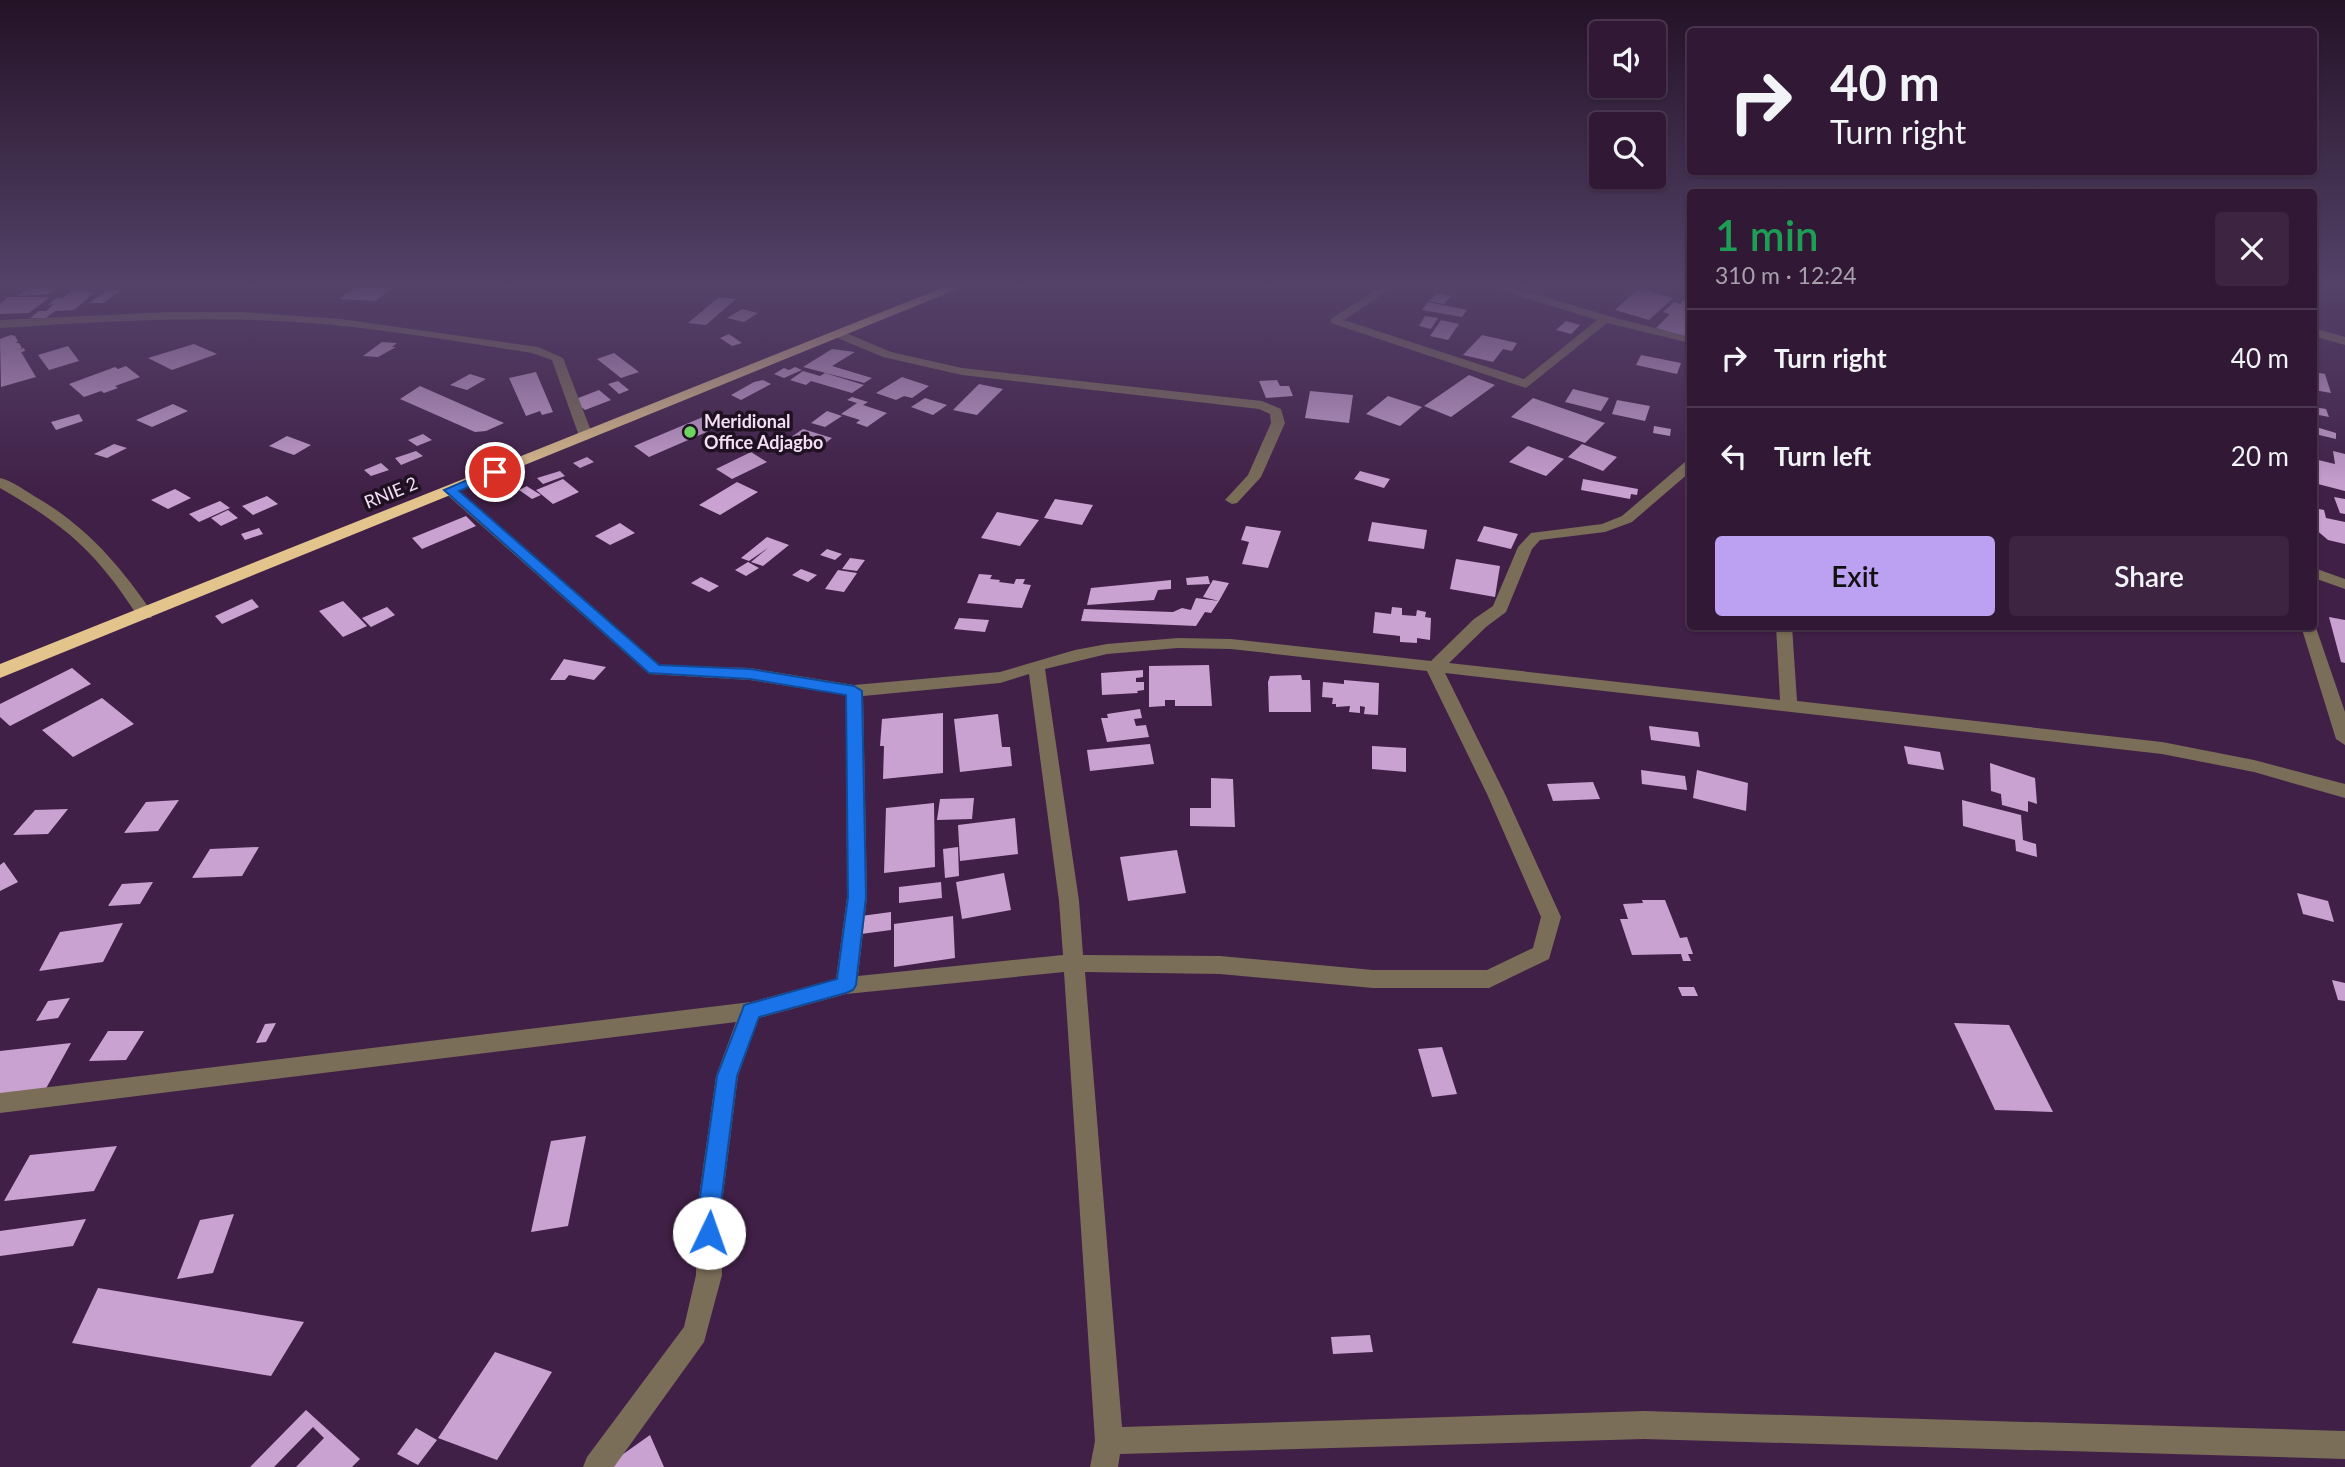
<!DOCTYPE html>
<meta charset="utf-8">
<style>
:root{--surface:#311835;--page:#3d2541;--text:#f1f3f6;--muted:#a8a0ad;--line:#4c3750;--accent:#bca0f2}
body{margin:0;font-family:Lato,sans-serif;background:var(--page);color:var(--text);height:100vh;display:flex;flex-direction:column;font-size:26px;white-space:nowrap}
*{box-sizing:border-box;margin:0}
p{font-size:23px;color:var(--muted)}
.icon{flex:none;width:38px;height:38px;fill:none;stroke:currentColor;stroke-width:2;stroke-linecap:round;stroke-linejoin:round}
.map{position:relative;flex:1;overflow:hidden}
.sheet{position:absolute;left:1687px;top:189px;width:630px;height:441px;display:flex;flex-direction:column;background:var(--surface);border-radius:7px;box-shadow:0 2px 5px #0004,0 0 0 2px var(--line)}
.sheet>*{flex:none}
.hud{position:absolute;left:1687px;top:28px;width:630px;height:147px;border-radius:7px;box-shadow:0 2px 5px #0004,0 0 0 2px var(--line);background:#311835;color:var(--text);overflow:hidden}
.buttons{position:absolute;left:1589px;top:21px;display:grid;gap:14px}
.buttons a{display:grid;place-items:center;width:77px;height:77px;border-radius:7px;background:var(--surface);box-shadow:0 2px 5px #0004,0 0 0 2px var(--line);font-size:35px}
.pin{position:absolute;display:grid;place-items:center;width:60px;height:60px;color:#fff;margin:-30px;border:4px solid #fff;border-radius:50%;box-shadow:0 2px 7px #0007}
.me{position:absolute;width:77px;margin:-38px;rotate:3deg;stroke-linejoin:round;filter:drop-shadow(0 0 5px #0008)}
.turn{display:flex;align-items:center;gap:24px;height:147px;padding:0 28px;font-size:32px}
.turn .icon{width:91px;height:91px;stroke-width:2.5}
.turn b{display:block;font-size:49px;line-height:60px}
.round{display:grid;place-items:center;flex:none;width:74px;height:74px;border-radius:7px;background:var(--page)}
.head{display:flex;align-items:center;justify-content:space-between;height:119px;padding:0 28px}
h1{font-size:42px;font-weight:600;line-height:52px;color:#1e9e55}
.cta{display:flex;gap:14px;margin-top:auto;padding:14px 28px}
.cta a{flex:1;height:80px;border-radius:7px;background:var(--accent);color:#111;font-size:28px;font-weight:600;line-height:80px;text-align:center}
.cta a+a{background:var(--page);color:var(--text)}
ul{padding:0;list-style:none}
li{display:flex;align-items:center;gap:21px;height:98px;padding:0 28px;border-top:2px solid var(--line)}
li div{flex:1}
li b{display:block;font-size:26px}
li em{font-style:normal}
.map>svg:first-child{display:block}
.building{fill:#caa2d1}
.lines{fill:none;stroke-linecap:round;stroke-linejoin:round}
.minor{fill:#7b6e58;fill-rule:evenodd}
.highway{fill:#e3c48d;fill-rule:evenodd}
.route{fill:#1a73e8;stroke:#114b97;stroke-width:2}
.poi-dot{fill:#6ed360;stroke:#201122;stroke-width:2.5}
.labels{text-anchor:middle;stroke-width:7;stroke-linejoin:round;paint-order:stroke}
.far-poi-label{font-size:18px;font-weight:bold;fill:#f3def6;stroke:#201122;text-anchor:start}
.far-street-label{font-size:18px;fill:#f3def6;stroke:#201122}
</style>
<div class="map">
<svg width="2345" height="1467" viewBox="0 0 2345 1467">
<rect width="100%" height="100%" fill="#412047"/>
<!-- building -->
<path class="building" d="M 28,288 L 54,288 L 52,289 L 56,289 L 50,294 L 18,296 Z
M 354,288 L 393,288 L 375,301 L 339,299 Z
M 1639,288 L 1673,298 L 1649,320 L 1615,310 Z
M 87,290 L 85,292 L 95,292 L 74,310 L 55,311 L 46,318 L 30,318 L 39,311 L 46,311 L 54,304 L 48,305 L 56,298 L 63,298 L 71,291 Z
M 107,290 L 122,290 L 103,303 L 89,303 Z
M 1437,293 L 1451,296 L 1444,304 L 1429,301 Z
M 1690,294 L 1690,333 L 1686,337 L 1656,328 L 1670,314 L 1663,312 L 1674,302 L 1680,304 Z
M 8,297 L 50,297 L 29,313 L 0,314 L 0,304 Z
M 719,297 L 736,299 L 706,325 L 688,323 Z
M 1428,302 L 1467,310 L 1462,317 L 1422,310 Z
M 742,309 L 758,313 L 744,322 L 727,318 Z
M 1425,316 L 1438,318 L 1431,329 L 1419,326 Z
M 1441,320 L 1459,324 L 1448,340 L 1430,336 Z
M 1566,321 L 1580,325 L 1571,334 L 1556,330 Z
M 729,334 L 742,343 L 732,346 L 720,338 Z
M 11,335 L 15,336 L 18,341 L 16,343 L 19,343 L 22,348 L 18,350 L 24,348 L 25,351 L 21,352 L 36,377 L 1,387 L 0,339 Z
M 1482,335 L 1517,343 L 1512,351 L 1503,349 L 1493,362 L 1463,355 Z
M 382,342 L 397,343 L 392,347 L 396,347 L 378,357 L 363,356 Z
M 194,344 L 217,354 L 172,370 L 148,358 Z
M 68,346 L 79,361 L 49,370 L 38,355 Z
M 832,349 L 855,352 L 832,366 L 872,378 L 864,383 L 803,367 Z
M 614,353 L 639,372 L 621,378 L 597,359 Z
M 1641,355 L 1681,363 L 1677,374 L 1636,365 Z
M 126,366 L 140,377 L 115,386 L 118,388 L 104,393 L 101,391 L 84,397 L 69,384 L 115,367 L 118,369 Z
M 795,367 L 802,370 L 784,378 L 774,374 L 784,368 L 789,370 Z
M 803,371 L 820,376 L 825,373 L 864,385 L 852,393 L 811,381 L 806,385 L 790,380 Z
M 536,372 L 553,412 L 542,415 L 540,411 L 526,416 L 509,378 Z
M 2314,372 L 2325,374 L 2331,393 L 2314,390 Z
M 470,374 L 486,379 L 467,390 L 450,385 Z
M 1469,375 L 1495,385 L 1451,417 L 1424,406 Z
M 902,377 L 929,386 L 912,398 L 904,396 L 896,400 L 876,393 Z
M 763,380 L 771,384 L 741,400 L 731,395 L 754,382 Z
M 1277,380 L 1280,386 L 1289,386 L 1293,396 L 1266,398 L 1259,381 Z
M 618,381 L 629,390 L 619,394 L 608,384 Z
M 979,384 L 1003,389 L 977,415 L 953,410 Z
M 420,386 L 504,423 L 486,431 L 475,432 L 400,399 Z
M 1573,389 L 1609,398 L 1601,411 L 1565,402 Z
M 599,390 L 611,400 L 585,410 L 573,400 Z
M 1310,391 L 1353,395 L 1349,423 L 1305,418 Z
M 1388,396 L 1422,407 L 1400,426 L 1366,414 Z
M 852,397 L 868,402 L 863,405 L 887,413 L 867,427 L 856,423 L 860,420 L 841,414 L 857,403 L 847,400 Z
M 925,398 L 947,405 L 933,415 L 911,407 Z
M 1533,398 L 1605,423 L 1585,443 L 1511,417 Z
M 1617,400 L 1650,406 L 1645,421 L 1612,414 Z
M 173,404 L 188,411 L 152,427 L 136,420 Z
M 2314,407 L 2326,409 L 2329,417 L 2314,414 Z
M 827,411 L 842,416 L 825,427 L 811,423 Z
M 79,414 L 83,421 L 56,430 L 51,422 Z
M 710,414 L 725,424 L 649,457 L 634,446 Z
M 1654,426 L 1671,429 L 1670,436 L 1653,433 Z
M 2316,427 L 2336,433 L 2336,439 L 2315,434 Z
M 803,429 L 832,438 L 815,451 L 785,441 Z
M 423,434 L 432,440 L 417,446 L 408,440 Z
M 287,436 L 311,445 L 294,455 L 269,446 Z
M 114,444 L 127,448 L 107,458 L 94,454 Z
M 1582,444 L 1617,457 L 1603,471 L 1568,457 Z
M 1528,446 L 1564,459 L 1546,476 L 1509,462 Z
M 416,451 L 423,456 L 401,465 L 395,458 Z
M 2333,451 L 2345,454 L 2345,491 L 2314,483 L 2314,459 L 2335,464 Z
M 751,452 L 767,462 L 732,479 L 716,469 Z
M 587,457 L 594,462 L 580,468 L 573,463 Z
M 381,463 L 389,470 L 371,476 L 364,470 Z
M 560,471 L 565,476 L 543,484 L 537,478 Z
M 1360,471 L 1390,479 L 1384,488 L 1354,479 Z
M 563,479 L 579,492 L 553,504 L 536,490 Z
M 1583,479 L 1638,489 L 1637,495 L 1631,494 L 1630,499 L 1581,490 Z
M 737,482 L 758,492 L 720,515 L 699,505 Z
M 527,486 L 528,487 L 541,495 L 532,499 L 519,490 Z
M 175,489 L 191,498 L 168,509 L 151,500 Z
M 267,496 L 278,504 L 253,515 L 242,506 Z
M 2334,497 L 2345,499 L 2345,514 L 2340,513 Z
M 1055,499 L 1093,505 L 1082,525 L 1044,518 Z
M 220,501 L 230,508 L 199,522 L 189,514 Z
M 2314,508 L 2324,510 L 2326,518 L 2345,522 L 2345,544 L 2328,540 L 2314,528 Z
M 228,510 L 238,518 L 221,526 L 211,518 Z
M 997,512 L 1039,520 L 1020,546 L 981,538 Z
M 466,516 L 476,526 L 422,549 L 412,538 Z
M 1372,522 L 1427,530 L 1424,549 L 1368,541 Z
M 620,523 L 635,533 L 610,545 L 595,536 Z
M 1246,526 L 1281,531 L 1268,568 L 1242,564 L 1249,542 L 1241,540 Z
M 1484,526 L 1518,534 L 1511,549 L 1477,541 Z
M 259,528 L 263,534 L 245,540 L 241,534 Z
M 767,537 L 789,545 L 763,566 L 751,562 L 768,548 L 749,561 L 741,558 Z
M 827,549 L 842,554 L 835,560 L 820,555 Z
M 850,558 L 865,560 L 857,571 L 842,569 Z
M 1456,559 L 1500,566 L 1495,597 L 1450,589 Z
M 748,562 L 759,568 L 746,576 L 735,570 Z
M 801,569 L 817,575 L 808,582 L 792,575 Z
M 838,570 L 857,573 L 844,592 L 825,589 Z
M 979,574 L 992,575 L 990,579 L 1000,580 L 999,582 L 1014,584 L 1016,579 L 1025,579 L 1023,584 L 1031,585 L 1022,608 L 967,603 Z
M 1208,576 L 1210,584 L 1187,585 L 1186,578 Z
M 701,577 L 719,586 L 709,592 L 691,583 Z
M 1171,580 L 1171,589 L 1158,590 L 1154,600 L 1087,605 L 1091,588 Z
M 1213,580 L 1229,583 L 1219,601 L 1203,597 Z
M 1196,598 L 1219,601 L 1211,613 L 1205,612 L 1196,626 L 1081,621 L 1084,609 L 1173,612 L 1182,608 L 1191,610 Z
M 252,599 L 259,607 L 222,624 L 215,616 Z
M 343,601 L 367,626 L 343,637 L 319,611 Z
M 387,607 L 395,615 L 371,627 L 362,618 Z
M 1392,607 L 1402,608 L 1402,615 L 1416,616 L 1417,610 L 1426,612 L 1425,617 L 1431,618 L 1430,640 L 1417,638 L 1417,643 L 1400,642 L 1400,636 L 1373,633 L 1375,612 L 1391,614 Z
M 2329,617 L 2345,620 L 2345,663 L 2341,662 Z
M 959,618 L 989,620 L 985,632 L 954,629 Z
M 564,659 L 606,667 L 594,680 L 569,675 L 565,680 L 550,680 Z
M 1209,665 L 1212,706 L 1175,706 L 1175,700 L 1165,700 L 1165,706 L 1149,707 L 1149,666 Z
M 72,668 L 91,684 L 10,726 L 0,717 L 0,704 Z
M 1143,670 L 1143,677 L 1136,678 L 1136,682 L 1144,682 L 1144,690 L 1137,691 L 1138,693 L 1102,695 L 1101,673 Z
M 1301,675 L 1302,680 L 1310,680 L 1311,712 L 1269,712 L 1268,682 L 1270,676 Z
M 1344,680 L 1379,683 L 1378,715 L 1364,714 L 1365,707 L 1360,706 L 1360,713 L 1349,712 L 1350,706 L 1336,707 L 1336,704 L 1332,704 L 1333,698 L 1322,697 L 1323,682 L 1344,684 Z
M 102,698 L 134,724 L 73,757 L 42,730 Z
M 1140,709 L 1142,718 L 1134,719 L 1136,726 L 1146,725 L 1149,737 L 1107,742 L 1101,718 L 1108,718 L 1107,714 Z
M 943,713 L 943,773 L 883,779 L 884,746 L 880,746 L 882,719 Z
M 998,714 L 1002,747 L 1010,747 L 1012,766 L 960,772 L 954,719 Z
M 1649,726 L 1698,732 L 1700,747 L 1651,740 Z
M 1150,744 L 1154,764 L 1090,771 L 1087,750 Z
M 1372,746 L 1406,748 L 1406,772 L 1372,769 Z
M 1904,746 L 1940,752 L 1944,770 L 1908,764 Z
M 1990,763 L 2035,778 L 2037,804 L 2028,801 L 2028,812 L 2002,805 L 2001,794 L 1991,791 Z
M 1641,770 L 1685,776 L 1687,790 L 1642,784 Z
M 1697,770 L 1748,783 L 1746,811 L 1693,798 Z
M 1211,778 L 1233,779 L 1235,827 L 1190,826 L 1190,808 L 1211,808 Z
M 1593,782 L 1600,799 L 1553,801 L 1547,784 Z
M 974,798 L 972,819 L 937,820 L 940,799 Z
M 179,800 L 158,831 L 124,833 L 146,802 Z
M 1962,800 L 2021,815 L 2023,840 L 2036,844 L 2037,857 L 2016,851 L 2015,840 L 1963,826 Z
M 934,803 L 935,867 L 884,873 L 886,808 Z
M 68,809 L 48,834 L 13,835 L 35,810 Z
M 1015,818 L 1018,854 L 960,861 L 958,825 Z
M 259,847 L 242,876 L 192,878 L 210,849 Z
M 958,847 L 959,876 L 945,878 L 943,849 Z
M 1177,850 L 1186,893 L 1128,901 L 1120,857 Z
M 4,862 L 18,882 L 0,891 L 0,865 Z
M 1004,873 L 1011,910 L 962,919 L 956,882 Z
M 153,882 L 140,904 L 108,906 L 122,884 Z
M 941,882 L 942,898 L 899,903 L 899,887 Z
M 2297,893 L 2328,901 L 2334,922 L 2303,914 Z
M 1642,900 L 1665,900 L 1680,938 L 1687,937 L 1693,954 L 1688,954 L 1691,961 L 1683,961 L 1681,954 L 1632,955 L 1620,919 L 1628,919 L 1623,904 L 1643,903 Z
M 891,912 L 891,930 L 861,934 L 861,916 Z
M 953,916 L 955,958 L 894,967 L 894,924 Z
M 123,923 L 103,962 L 39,971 L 60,932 Z
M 2332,980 L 2345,983 L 2345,1001 L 2338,1000 Z
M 1678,987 L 1694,987 L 1698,996 L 1682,996 Z
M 70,998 L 58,1018 L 36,1021 L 48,1001 Z
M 276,1023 L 266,1042 L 256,1043 L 265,1024 Z
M 1954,1023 L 2009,1025 L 2053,1112 L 1995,1110 Z
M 108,1031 L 144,1031 L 126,1060 L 89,1061 Z
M 71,1043 L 43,1094 L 0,1099 L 0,1051 Z
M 1442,1047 L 1457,1094 L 1432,1097 L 1418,1049 Z
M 586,1136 L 568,1226 L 531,1232 L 551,1141 Z
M 117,1146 L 94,1191 L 4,1201 L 30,1155 Z
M 234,1214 L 213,1273 L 177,1279 L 200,1220 Z
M 86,1219 L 73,1246 L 0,1256 L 0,1231 Z
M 98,1288 L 304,1322 L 271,1376 L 72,1343 Z
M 1370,1335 L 1373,1352 L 1333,1354 L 1331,1337 Z
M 495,1352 L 552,1372 L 497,1460 L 438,1438 Z
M 306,1410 L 360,1459 L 352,1467 L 296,1467 L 324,1438 L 313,1427 L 274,1467 L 250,1467 Z
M 416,1428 L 437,1440 L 418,1465 L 397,1454 Z
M 650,1435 L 664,1467 L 605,1467 Z"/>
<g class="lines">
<!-- minor -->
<path class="minor" d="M 1379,288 L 1392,288 L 1344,320 L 1524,379 L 1597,320 L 1501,290 L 1500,288 L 1515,288 L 1609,316 L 1690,337 L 1690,343 L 1607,323 L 1526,388 L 1331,323 L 1331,319 Z
M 172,312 L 241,312 L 341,319 L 538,347 L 563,358 L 593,436 L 586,440 L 579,436 L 552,360 L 532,353 C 447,340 363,325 278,321 C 185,316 92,322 0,328 L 0,320 Z
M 2314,328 L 2345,337 L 2345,345 L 2314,336 Z
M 839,330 L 891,352 L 962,368 L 1262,401 L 1281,409 L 1285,423 L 1261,477 L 1237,503 L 1232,504 L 1225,500 L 1248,475 L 1271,423 L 1270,414 L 1259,409 L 962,375 L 883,357 L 835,337 L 833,334 Z
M 1690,461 L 1690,472 L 1632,522 L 1605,532 L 1540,540 L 1532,549 L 1506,612 L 1486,627 L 1449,663 L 1780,700 L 1776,626 L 1792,626 L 1797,701 L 2162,742 L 2254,760 L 2345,784 L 2345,798 L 2254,772 L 2162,754 L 1445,673 L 1505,794 L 1561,917 L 1549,959 L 1489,988 L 1373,988 L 1220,974 L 1085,972 L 1122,1427 L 1644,1411 L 2345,1431 L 2345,1459 L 1644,1439 L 1120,1454 L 1118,1467 L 1090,1467 L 1095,1441 L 1064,972 L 846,994 L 759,1018 L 738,1076 L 721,1211 L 722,1275 L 704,1342 L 614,1467 L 583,1467 L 587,1457 L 684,1327 L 696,1275 L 697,1211 L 716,1076 L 736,1022 L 0,1113 L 0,1093 L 751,1002 L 836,979 L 847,897 L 846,695 L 750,680 L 649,674 L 445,493 L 445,487 L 455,487 L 659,665 L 750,668 L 854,685 L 1000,672 L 1075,650 L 1107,644 L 1178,638 L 1231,639 L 1431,661 L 1474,619 L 1493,606 L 1518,547 L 1531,533 L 1602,524 L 1622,516 L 1685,462 ZM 1178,648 L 1231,649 L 1427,671 L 1487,794 L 1541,917 L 1533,948 L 1487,970 L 1373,970 L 1220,956 L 1083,955 L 1079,901 L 1045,669 L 1107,654 ZM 1029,674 L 1059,901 L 1063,955 L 858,976 L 867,897 L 863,696 L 1000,683 Z
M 0,478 C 12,481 23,489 34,496 C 85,525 120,565 153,614 L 151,618 L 139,618 C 96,552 68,527 0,488 Z
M 2314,568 L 2345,579 L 2345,589 L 2314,578 Z
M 2314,622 L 2345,712 L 2345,745 L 2336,739 L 2301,626 L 2314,626 Z"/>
<!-- highway -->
<path class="highway" d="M 942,288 L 960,288 L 0,678 L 0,664 Z"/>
</g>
<!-- sky -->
<linearGradient id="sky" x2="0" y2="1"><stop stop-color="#241227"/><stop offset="0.58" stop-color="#544269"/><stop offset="1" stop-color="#544269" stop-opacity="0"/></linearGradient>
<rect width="2345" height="493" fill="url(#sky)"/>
<!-- route -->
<path class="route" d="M 495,468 L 502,472 L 500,474 L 459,491 L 659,665 L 750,669 L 854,686 L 862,691 L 866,897 L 856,985 L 853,990 L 846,993 L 759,1017 L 737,1076 L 720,1211 L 720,1233 L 717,1240 L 709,1243 L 701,1240 L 698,1233 L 698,1211 L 717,1076 L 742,1011 L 744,1005 L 751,1003 L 837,979 L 848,897 L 846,695 L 750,679 L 649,673 L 444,490 Z"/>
<!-- markers -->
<circle class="poi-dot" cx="690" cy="432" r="7"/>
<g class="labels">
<!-- far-poi labels -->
<g class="far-poi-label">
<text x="704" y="428">Meridional<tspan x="704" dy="21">Office Adjagbo</tspan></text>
</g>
<!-- far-street labels -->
<g class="far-street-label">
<text transform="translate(391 493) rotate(-22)" y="6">RNIE 2</text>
</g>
</g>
</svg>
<div class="buttons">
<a><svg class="icon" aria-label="sound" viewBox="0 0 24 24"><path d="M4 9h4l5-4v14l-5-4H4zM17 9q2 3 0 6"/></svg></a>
<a><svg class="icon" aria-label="search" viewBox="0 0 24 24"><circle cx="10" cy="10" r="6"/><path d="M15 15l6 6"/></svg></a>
</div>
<div class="pin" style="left:495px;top:472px;background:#d93025"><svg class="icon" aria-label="arrive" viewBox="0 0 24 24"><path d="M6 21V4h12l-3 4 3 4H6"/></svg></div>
<svg class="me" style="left:709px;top:1233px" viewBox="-20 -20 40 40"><circle r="19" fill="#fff"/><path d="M0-13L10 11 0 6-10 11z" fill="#1a73e8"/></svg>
<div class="hud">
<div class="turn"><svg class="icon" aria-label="right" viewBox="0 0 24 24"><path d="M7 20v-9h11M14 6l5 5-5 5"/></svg><div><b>40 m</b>Turn right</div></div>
</div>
<section class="sheet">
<div class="head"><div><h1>1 min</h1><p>310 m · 12:24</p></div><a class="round"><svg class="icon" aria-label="close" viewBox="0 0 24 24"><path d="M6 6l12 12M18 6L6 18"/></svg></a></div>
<ul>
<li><svg class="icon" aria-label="right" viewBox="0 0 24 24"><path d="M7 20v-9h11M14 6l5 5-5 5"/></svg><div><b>Turn right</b></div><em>40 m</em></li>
<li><svg class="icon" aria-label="left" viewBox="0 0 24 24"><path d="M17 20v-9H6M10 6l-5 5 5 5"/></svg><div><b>Turn left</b></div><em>20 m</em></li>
</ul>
<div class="cta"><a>Exit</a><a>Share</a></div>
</section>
</div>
